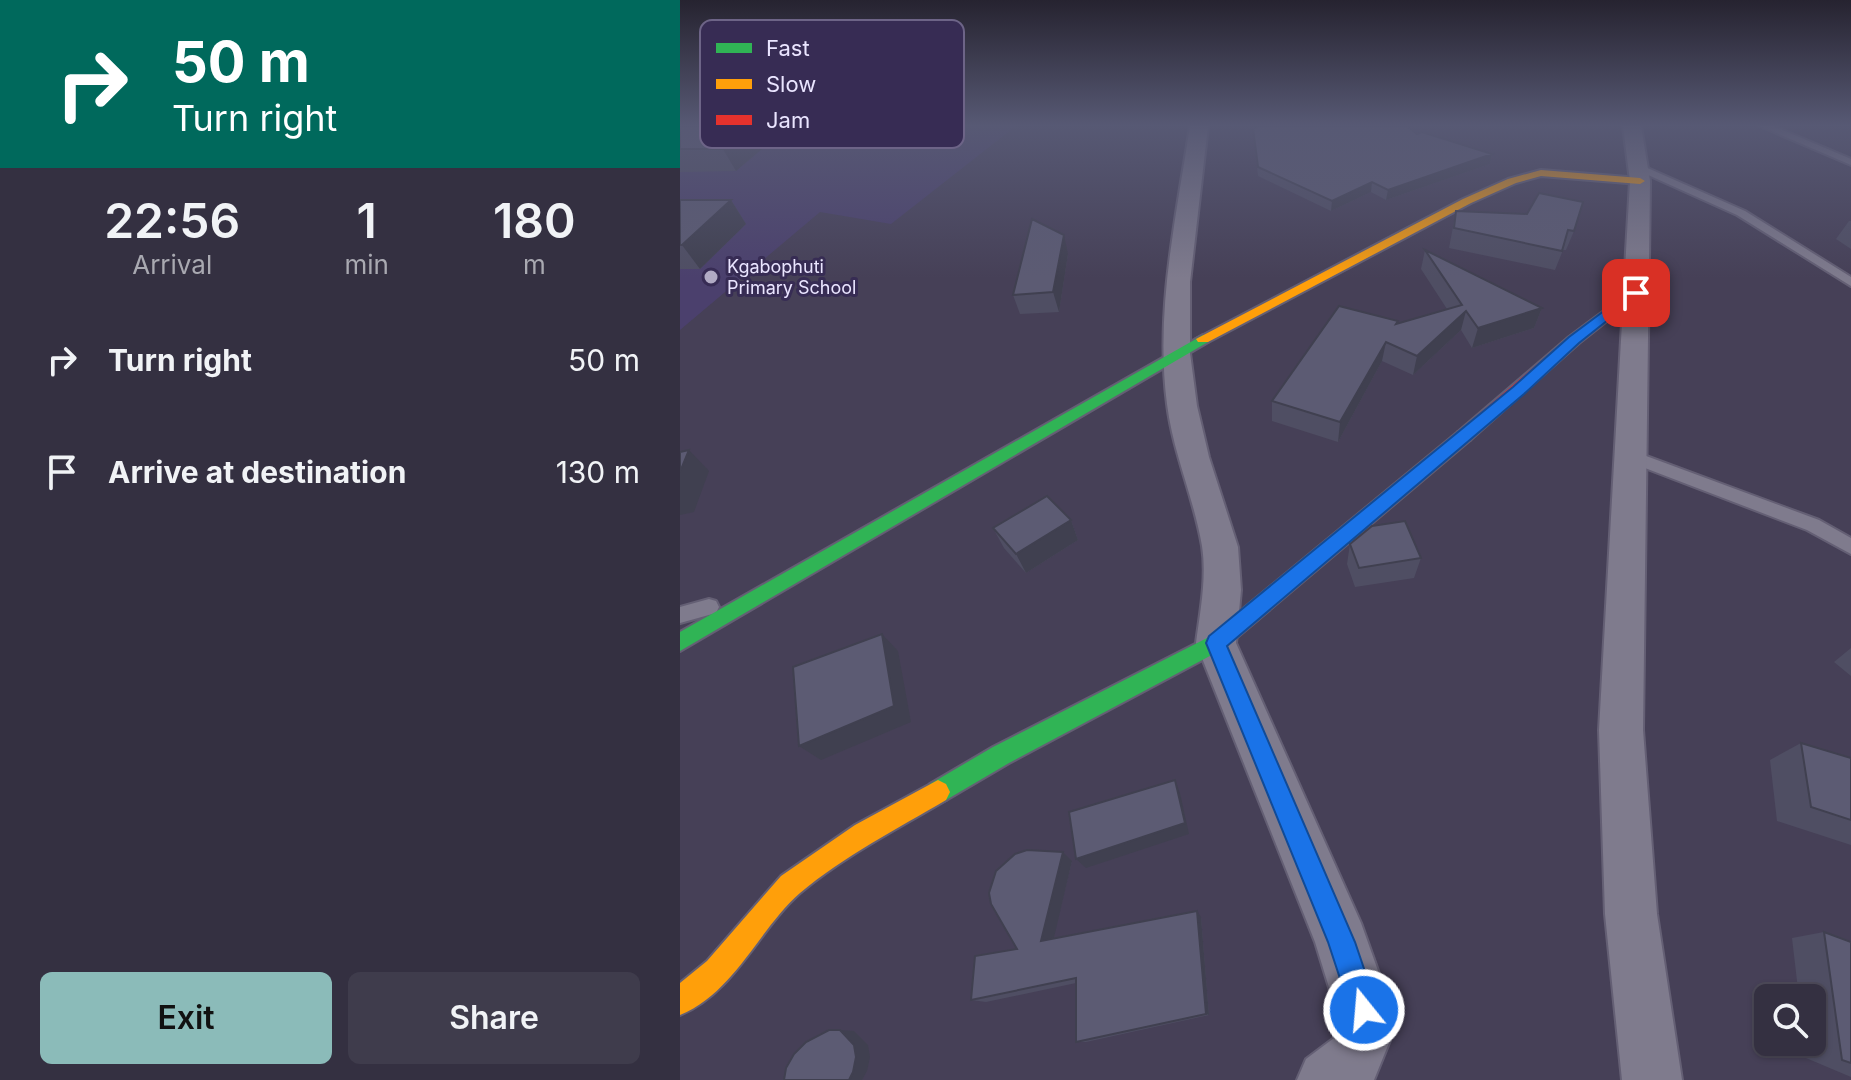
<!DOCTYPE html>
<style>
:root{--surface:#343041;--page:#3f3c4c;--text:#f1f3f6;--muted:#a9a9b1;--line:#4e4b5a;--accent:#8bbbb9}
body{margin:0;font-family:Inter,sans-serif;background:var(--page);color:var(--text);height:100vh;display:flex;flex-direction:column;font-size:30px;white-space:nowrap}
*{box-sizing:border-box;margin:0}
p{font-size:26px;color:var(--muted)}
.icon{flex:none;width:44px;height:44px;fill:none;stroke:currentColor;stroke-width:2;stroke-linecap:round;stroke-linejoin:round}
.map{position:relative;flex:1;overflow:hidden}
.side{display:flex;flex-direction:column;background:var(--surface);width:680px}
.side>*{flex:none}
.guide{background:#00695c;color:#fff;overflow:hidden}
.controls{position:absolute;left:1074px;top:984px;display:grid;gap:16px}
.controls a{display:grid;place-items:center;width:72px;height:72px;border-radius:12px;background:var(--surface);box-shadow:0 2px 6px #0004,0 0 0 2px var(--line);font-size:40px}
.pin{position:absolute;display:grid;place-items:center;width:68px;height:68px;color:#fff;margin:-34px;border-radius:16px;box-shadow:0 4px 12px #0006}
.me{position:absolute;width:88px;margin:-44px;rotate:343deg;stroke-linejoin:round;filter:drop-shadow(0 0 6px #0008)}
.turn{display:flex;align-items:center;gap:28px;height:168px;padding:0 40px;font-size:36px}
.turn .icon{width:104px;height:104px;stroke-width:2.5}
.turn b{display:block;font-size:56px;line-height:68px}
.eta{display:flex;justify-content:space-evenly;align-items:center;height:136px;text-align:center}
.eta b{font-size:48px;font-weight:600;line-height:56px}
.action{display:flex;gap:16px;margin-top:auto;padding:16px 40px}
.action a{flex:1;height:92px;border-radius:12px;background:var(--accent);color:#111;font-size:32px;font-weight:600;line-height:92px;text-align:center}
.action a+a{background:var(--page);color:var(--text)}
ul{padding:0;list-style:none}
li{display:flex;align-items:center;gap:24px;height:112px;padding:0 40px}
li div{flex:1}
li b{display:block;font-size:30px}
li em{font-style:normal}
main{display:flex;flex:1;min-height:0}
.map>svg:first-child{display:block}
.built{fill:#4b406d}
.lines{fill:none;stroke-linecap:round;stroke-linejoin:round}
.lane-casing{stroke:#645f74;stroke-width:4}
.street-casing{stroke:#645f74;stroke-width:4}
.fast-casing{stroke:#645f74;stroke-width:4}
.slow-casing{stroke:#645f74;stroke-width:4}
.jam-casing{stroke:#645f74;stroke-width:4}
.lane{fill:#7f7b8d;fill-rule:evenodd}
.street{fill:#7f7b8d;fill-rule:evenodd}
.fast{fill:#30b455;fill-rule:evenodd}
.slow{fill:#ff9f0a;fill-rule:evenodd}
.jam{fill:#e5322d;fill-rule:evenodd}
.wall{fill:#4f4e63}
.shaded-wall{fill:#404050}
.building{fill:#5c5b73;stroke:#404050;stroke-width:2}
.route{fill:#1a73e8;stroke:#114b97;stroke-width:2}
.poi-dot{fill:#b1abc4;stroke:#372c54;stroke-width:3}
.labels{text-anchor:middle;stroke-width:6;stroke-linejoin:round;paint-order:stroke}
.far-poi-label{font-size:18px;fill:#eae5ff;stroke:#372c54;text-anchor:start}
.key{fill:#372c54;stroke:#6d6487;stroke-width:2}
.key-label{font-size:22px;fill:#eae5ff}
</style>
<main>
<section class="side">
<div class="guide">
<div class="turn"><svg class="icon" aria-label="right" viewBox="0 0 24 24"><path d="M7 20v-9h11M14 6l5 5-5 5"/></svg><div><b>50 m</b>Turn right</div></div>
</div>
<div class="eta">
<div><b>22:56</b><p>Arrival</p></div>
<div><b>1</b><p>min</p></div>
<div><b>180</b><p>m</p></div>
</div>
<ul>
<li><svg class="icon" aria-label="right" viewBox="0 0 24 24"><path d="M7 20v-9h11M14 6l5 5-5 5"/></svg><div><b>Turn right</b></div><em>50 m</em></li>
<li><svg class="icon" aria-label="arrive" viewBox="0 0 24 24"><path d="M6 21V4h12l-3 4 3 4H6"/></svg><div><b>Arrive at destination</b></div><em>130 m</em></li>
</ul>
<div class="action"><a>Exit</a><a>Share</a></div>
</section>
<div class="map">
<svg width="1171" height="1080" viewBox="0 0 1171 1080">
<rect width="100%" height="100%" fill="#464057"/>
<!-- built -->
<path class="built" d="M 0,126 L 336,126 L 211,224 L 140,212 L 0,330 Z"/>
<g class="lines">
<defs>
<path id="lane" d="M 1080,126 L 1093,126 L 1171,159 L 1171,165 Z
M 957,166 L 963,166 L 1065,211 L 1171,277 L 1171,286 L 1057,215 L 957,170 Z
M 950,450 L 1139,520 L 1171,538 L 1171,554 L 1127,530 L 944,460 L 942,456 L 944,452 Z
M 29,599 L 36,601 L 39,607 L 36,613 L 0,623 L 0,607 Z"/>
<path id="street" d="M 510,126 L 528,126 L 510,282 L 510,353 L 517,406 L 529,457 L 558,547 L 561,590 L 556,643 L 681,923 L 712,1010 L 713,1033 L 694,1080 L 617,1080 L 626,1059 L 654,1038 L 656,1010 L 635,942 L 516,643 C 520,612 527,578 522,546 C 514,498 493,453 487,404 C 475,311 496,218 510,126 Z
M 943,126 L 961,126 L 970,181 L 963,730 L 977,914 L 1002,1080 L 942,1080 L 925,914 L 919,730 L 950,181 Z"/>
<path id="fast" d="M 523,335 L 528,336 L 528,342 L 0,651 L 0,632 Z
M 784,431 L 790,432 L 792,436 L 790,440 L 543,649 L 329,763 L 266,800 L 258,804 L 250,800 L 246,792 L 250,784 L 313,747 L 529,637 L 778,432 Z"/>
<path id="slow" d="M 861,170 L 960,178 L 965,181 L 960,184 L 861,176 L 836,183 L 791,203 L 528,342 L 518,342 L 516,339 L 783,199 L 828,179 Z
M 258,780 L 266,784 L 270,792 L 266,800 C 217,829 164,856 120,893 C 78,930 55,992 0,1015 L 0,983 L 27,961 L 101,876 L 175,825 Z"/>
<path id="jam" d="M 952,290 L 962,293 L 899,343 L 790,440 L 778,440 L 776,436 L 778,432 L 889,337 Z"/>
</defs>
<!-- lane casing -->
<use href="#lane" class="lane-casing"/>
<!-- street casing -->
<use href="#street" class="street-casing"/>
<!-- fast casing -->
<use href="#fast" class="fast-casing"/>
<!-- slow casing -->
<use href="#slow" class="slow-casing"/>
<!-- jam casing -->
<use href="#jam" class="jam-casing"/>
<!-- lane -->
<use href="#lane" class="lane"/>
<!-- street -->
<use href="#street" class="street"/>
<!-- fast -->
<use href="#fast" class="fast"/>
<!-- slow -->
<use href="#slow" class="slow"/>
<!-- jam -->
<use href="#jam" class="jam"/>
</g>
<!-- wall -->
<path class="wall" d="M 0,126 L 109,126 L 56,171 L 0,172 Z
M 573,128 L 737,134 L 812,154 L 810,164 L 706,200 L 691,192 L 651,211 L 578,176 Z
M 0,200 L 51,200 L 66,224 L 20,269 L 0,269 Z
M 776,211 L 894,231 L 886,250 L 883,250 L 875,270 L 769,248 Z
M 1169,221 L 1171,221 L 1171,249 L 1156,239 Z
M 745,250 L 862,308 L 854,328 L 792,348 L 781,330 L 733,375 L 702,361 L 658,442 L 592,421 L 592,401 L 718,321 L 717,324 L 767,309 L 741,269 Z
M 388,254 L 379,312 L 340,314 L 333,295 Z
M 391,520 L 398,540 L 346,573 L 324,548 L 313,528 Z
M 670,544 L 741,558 L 734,578 L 675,587 L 667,564 Z
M 1171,648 L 1171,676 L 1154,662 Z
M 1121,743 L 1171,758 L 1171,845 L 1097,821 L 1090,760 Z
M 392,861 L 373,939 L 521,917 L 529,1015 L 406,1042 L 396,1042 L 396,983 L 306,1002 L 291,1000 L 337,949 Z
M 1144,932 L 1171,942 L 1171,1077 L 1126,1058 L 1124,1042 L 1132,1042 L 1132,998 L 1119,998 L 1112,938 Z"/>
<!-- shaded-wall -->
<path class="shaded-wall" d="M 71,126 L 109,126 L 56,171 L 43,149 Z
M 812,154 L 810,164 L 706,200 L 708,190 Z
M 692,182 L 691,192 L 651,211 L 652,201 Z
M 51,200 L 66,224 L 20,269 L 2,245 Z
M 384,235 L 388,254 L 379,312 L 373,292 Z
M 862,308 L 854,328 L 792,348 L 798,328 Z
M 786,311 L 781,330 L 733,375 L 737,356 Z
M 706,342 L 702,361 L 658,442 L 660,422 Z
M 9,450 L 29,471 L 14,512 L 0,515 L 0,472 Z
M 391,520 L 398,540 L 346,573 L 336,554 Z
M 202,634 L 218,651 L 231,722 L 141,760 L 119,746 Z
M 495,780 L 500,793 L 509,834 L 406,868 L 396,859 Z
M 383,852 L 392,861 L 372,946 L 361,941 Z
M 517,911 L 521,917 L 529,1015 L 526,1014 Z
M 160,1030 L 174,1031 L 188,1045 L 190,1057 L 187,1071 L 182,1080 L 169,1080 Z"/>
<!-- building -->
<path class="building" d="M 0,126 L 71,126 L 43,149 L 0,149 Z
M 581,126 L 727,126 L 737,134 L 742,132 L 812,154 L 708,190 L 692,182 L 652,201 L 578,167 L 573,128 Z
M 859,193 L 903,202 L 894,231 L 888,230 L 882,251 L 774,228 L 776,211 L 847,214 Z
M 0,200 L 51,200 L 2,245 L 0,245 Z
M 352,219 L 384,235 L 373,292 L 333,295 Z
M 745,250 L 862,308 L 798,328 L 786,311 L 737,356 L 706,342 L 660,422 L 592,401 L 659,306 L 718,321 L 716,324 L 782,305 Z
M 9,450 L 0,472 L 0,452 Z
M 367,496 L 391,520 L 336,554 L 313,528 Z
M 725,521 L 741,558 L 679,568 L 670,544 L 692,526 Z
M 202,634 L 214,706 L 119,746 L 113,667 Z
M 1121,743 L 1171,758 L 1171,820 L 1131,807 Z
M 495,780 L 505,823 L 396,859 L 389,812 Z
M 347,850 L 383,852 L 361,941 L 517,911 L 526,1014 L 396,1042 L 396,978 L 291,1000 L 295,956 L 337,949 L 311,904 L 309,893 L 316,871 L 335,854 Z
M 1144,932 L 1171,942 L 1171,1063 L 1162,1060 Z
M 149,1030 L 160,1030 L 174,1045 L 176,1057 L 173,1072 L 169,1080 L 104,1080 L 106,1068 L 114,1054 L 126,1042 Z"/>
<!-- sky -->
<linearGradient id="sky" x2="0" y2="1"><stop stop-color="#262330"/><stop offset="0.45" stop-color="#575974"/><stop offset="1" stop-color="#575974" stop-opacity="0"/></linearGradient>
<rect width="1171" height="278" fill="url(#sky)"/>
<!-- route -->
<path class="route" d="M 952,290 L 962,293 L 899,343 L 844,394 L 547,646 L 675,942 L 698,1010 L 694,1021 L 684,1025 L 674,1021 L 648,942 L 526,643 L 529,636 L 833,387 L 889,337 Z"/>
<!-- markers -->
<circle class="poi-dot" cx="31" cy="277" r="8"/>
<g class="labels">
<!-- far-poi labels -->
<g class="far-poi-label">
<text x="47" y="273">Kgabophuti<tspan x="47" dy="21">Primary School</tspan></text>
</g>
</g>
<!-- legend -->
<rect x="20" y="20" width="264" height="128" rx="12" class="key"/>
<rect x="36" y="43" width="36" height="10" fill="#30b455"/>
<rect x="36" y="79" width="36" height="10" fill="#ff9f0a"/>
<rect x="36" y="115" width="36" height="10" fill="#e5322d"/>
<g class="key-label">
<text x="86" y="56">Fast</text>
<text x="86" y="92">Slow</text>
<text x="86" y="128">Jam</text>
</g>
</svg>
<div class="controls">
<a><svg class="icon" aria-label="search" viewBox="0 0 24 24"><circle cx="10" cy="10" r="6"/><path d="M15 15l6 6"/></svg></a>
</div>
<div class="pin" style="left:956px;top:293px;background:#d93025"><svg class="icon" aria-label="arrive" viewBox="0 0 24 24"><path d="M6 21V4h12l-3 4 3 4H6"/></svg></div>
<svg class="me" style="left:684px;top:1010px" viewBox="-20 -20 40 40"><circle r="17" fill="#1a73e8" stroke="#fff" stroke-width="3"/><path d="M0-11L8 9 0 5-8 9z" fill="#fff"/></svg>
</div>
</main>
